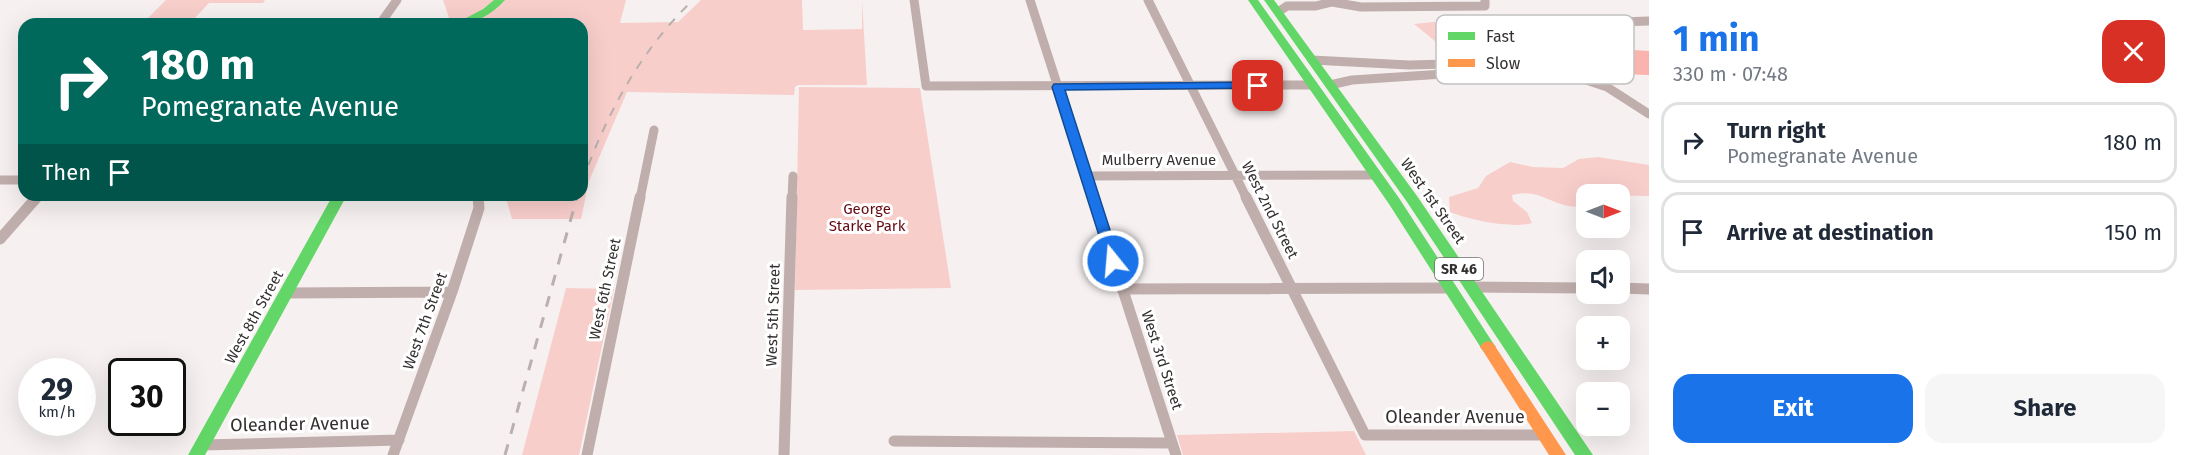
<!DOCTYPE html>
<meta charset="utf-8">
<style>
:root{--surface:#fff;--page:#f6f6f7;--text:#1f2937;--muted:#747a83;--line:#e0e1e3;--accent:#1a73e8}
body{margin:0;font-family:"Fira Sans",sans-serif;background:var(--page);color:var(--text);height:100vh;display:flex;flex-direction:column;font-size:22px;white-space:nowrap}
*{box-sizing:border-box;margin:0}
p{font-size:20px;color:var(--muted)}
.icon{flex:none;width:33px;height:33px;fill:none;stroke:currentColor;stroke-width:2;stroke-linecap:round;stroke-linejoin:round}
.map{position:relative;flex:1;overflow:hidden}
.side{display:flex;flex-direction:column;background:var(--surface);width:540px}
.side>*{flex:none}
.top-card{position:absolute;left:18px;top:18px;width:570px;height:183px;border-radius:18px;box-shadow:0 6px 24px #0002;background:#00695c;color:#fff;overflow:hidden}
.needle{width:39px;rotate:90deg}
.fabs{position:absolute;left:1576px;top:184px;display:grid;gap:12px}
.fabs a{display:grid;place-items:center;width:54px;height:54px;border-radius:12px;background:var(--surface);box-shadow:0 6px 24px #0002;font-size:30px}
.speed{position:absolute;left:18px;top:358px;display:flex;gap:12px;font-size:30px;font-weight:700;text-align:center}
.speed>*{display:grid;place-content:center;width:78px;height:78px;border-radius:50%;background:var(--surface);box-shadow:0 6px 24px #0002;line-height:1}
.speed small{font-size:15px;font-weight:400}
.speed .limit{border:3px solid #111;border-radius:9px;background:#fff;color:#111}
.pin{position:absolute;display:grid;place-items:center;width:51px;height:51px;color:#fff;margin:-26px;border-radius:12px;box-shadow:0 3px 9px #0006}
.me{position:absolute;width:66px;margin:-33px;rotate:343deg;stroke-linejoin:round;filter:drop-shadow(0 0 4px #0008)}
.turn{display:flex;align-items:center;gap:21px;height:126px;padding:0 24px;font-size:27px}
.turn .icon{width:78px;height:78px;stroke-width:2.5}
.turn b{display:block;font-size:42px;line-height:51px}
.then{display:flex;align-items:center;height:57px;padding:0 24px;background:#0003;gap:12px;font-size:22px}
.round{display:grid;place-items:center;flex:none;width:63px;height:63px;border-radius:18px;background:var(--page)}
.overview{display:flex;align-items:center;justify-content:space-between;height:102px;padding:0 24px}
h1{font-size:36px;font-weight:700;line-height:45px;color:var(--accent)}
.action{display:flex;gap:12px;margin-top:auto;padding:12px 24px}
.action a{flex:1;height:69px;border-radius:18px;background:var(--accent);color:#fff;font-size:24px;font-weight:700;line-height:69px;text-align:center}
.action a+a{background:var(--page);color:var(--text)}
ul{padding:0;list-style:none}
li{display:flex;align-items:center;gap:18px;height:81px;margin:0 12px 9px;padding:0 12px;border:3px solid var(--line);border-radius:18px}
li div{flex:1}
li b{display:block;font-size:22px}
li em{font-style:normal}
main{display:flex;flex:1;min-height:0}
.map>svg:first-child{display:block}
.green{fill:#f8cecb}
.water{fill:#fbb3ad}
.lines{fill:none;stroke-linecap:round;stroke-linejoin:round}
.street-far1{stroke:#c0aeac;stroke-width:9}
.street{stroke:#c0aeac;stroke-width:11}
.fast{fill:#63d668;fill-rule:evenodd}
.slow{fill:#ff974d;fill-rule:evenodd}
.rail-far1{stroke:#bab0af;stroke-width:2;stroke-dasharray:9 9;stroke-linecap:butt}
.rail{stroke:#bab0af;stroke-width:3;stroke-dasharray:11 11;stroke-linecap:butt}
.route{fill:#1a73e8;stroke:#114b97;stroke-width:1.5}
.labels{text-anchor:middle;stroke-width:6;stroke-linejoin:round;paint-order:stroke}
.shield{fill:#fff;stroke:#706e6d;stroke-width:1.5}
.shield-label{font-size:14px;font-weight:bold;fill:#33302f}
.street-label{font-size:15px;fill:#33302f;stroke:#fff}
.park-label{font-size:15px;fill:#650b11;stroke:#fff}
.near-street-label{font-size:18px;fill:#33302f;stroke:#fff}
.key{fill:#fff;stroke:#c2c1c1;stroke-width:1.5}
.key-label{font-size:16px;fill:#33302f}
</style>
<main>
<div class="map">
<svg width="1649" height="455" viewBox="0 0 1649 455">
<rect width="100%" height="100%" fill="#f6f1f0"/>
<!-- green -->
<path class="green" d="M 166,0 L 265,0 L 263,3 L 209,3 L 194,19 L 147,19 Z
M 443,0 L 495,0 L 474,15 L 454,24 L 451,24 Z
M 504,0 L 626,0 L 620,23 L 678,22 L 701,0 L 802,0 L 803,30 L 862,29 L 862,0 L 867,85 L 798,85 L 795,87 L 794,95 L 627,92 L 589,181 L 581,219 L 512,219 L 505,195 L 582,195 L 582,24 L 466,24 L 480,18 Z
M 1453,20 L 1481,42 L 1441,46 L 1414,24 Z
M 799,87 L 920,88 L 951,288 L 795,290 Z
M 1598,157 L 1649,165 L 1649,196 L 1587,195 L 1587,205 C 1557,213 1543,186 1512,195 L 1513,201 L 1527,212 L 1532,223 C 1512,229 1470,220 1450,212 L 1449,197 L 1478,188 L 1486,176 L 1510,162 L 1533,167 L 1563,168 L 1579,159 Z
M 566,288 L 614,289 L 579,455 L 522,455 Z
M 1354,431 L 1366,455 L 1183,455 L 1177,435 Z"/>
<!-- water -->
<path class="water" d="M 1577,42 L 1601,48 L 1649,51 L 1649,75 L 1615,74 L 1616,69 L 1600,64 Z"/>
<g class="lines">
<!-- street-far1 -->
<path class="street-far1" d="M 914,0 L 926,86 L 1313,85
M 1030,0 L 1094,199
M 1148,0 L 1247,199
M 1281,10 L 1287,6 L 1316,6 L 1332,2 L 1361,7 L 1485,6 L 1485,0
M 380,24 L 397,0
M 1312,60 L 1409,65 L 1449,64 L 1491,77 L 1580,78 L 1607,87 L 1649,114
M 1330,85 L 1352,80 L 1459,73 L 1466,63 L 1524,31 L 1555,24 L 1649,21
M 1087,176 L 1376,175
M 0,180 L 24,180
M 478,195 L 478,199
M 36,199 L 39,195
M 640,199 L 654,130
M 792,199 L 793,176"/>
<!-- street -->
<path class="street" d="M 1093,197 L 1176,455
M 1246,197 L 1365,435 L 1545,435
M 0,239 L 37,197
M 1471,287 L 1587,288
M 1620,288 L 1649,289
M 1122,289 L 1449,288
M 286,293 L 452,292
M 894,441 L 1172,443
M 202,445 L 399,440
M 393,455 L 452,292 L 479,208 L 478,197
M 587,455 L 640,197
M 784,455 L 792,197"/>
<!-- fast -->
<path class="fast" d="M 494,0 L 505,0 C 492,15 474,24 455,24 L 483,9 Z
M 1248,0 L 1258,0 L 1399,198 L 1493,343 L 1496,347 L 1493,351 L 1488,353 L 1483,351 L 1389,204 Z
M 1264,0 L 1274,0 L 1417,196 L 1593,455 L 1575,455 L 1407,202 Z
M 333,195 L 347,195 L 205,455 L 188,455 Z"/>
<!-- slow -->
<path class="slow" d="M 1488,341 L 1493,343 L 1566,455 L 1549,455 L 1483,351 L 1480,347 L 1483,343 Z"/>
<!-- rail-far1 -->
<path class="rail-far1" d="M 582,182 C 607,113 640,51 693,0
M 577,199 L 578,195"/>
<!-- rail -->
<path class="rail" d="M 505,455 L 577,197"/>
</g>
<!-- route -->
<path class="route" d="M 1258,82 L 1264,86 L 1262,88 L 1065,90 L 1120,261 L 1113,266 L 1108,264 L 1052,87 L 1054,84 Z"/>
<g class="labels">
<!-- shield labels -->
<rect class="shield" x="1435" y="258" width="48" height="22" rx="4.5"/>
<g class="shield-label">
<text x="1459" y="274">SR 46</text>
</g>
<!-- street labels -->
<g class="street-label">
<text x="1159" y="165">Mulberry Avenue</text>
<text transform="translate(1433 201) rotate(55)" y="5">West 1st Street</text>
<text transform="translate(1270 210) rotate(63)" y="5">West 2nd Street</text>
<text transform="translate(605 289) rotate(-78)" y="5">West 6th Street</text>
<text transform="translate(773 315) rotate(-88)" y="5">West 5th Street</text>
<text transform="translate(254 317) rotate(-61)" y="5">West 8th Street</text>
<text transform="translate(425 321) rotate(-70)" y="5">West 7th Street</text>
<text transform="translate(1162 360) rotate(72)" y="5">West 3rd Street</text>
</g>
<!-- park labels -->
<g class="park-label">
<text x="867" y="214">George<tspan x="867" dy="17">Starke Park</tspan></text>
</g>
<!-- near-street labels -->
<g class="near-street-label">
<text x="1455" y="423">Oleander Avenue</text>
<text transform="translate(300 424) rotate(-1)" y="6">Oleander Avenue</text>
</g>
</g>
<!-- legend -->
<rect x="1436" y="15" width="198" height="69" rx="9" class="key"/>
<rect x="1448" y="32" width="27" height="8" fill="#63d668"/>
<rect x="1448" y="59" width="27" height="8" fill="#ff974d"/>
<g class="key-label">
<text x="1486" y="42">Fast</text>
<text x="1486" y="69">Slow</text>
</g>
</svg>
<div class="fabs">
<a><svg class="needle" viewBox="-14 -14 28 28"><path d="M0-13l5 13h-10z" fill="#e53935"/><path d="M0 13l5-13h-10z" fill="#747a83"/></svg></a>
<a><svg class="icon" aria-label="sound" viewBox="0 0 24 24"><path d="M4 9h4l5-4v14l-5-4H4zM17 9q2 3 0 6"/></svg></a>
<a>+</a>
<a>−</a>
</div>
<div class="speed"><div>29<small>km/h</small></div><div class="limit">30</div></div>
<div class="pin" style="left:1258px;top:86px;background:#d93025"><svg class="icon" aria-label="arrive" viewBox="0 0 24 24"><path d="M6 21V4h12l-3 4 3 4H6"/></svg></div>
<svg class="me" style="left:1113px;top:261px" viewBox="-20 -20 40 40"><circle r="17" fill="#1a73e8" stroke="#fff" stroke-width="3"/><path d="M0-11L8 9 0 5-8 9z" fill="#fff"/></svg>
<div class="top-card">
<div class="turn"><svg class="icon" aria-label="right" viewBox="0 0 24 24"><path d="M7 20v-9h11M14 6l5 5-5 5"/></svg><div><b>180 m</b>Pomegranate Avenue</div></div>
<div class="then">Then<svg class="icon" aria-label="arrive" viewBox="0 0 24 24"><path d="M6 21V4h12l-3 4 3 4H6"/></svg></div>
</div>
</div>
<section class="side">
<div class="overview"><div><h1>1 min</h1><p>330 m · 07:48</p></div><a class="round" style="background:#d93025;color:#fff"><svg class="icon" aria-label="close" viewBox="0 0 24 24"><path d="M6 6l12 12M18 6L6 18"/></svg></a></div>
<ul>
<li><svg class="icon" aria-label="right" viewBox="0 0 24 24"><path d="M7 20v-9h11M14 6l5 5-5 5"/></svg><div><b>Turn right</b><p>Pomegranate Avenue</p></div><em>180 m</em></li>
<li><svg class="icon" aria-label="arrive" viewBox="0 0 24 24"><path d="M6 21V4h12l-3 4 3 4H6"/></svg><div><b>Arrive at destination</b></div><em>150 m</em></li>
</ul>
<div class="action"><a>Exit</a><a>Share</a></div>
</section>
</main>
